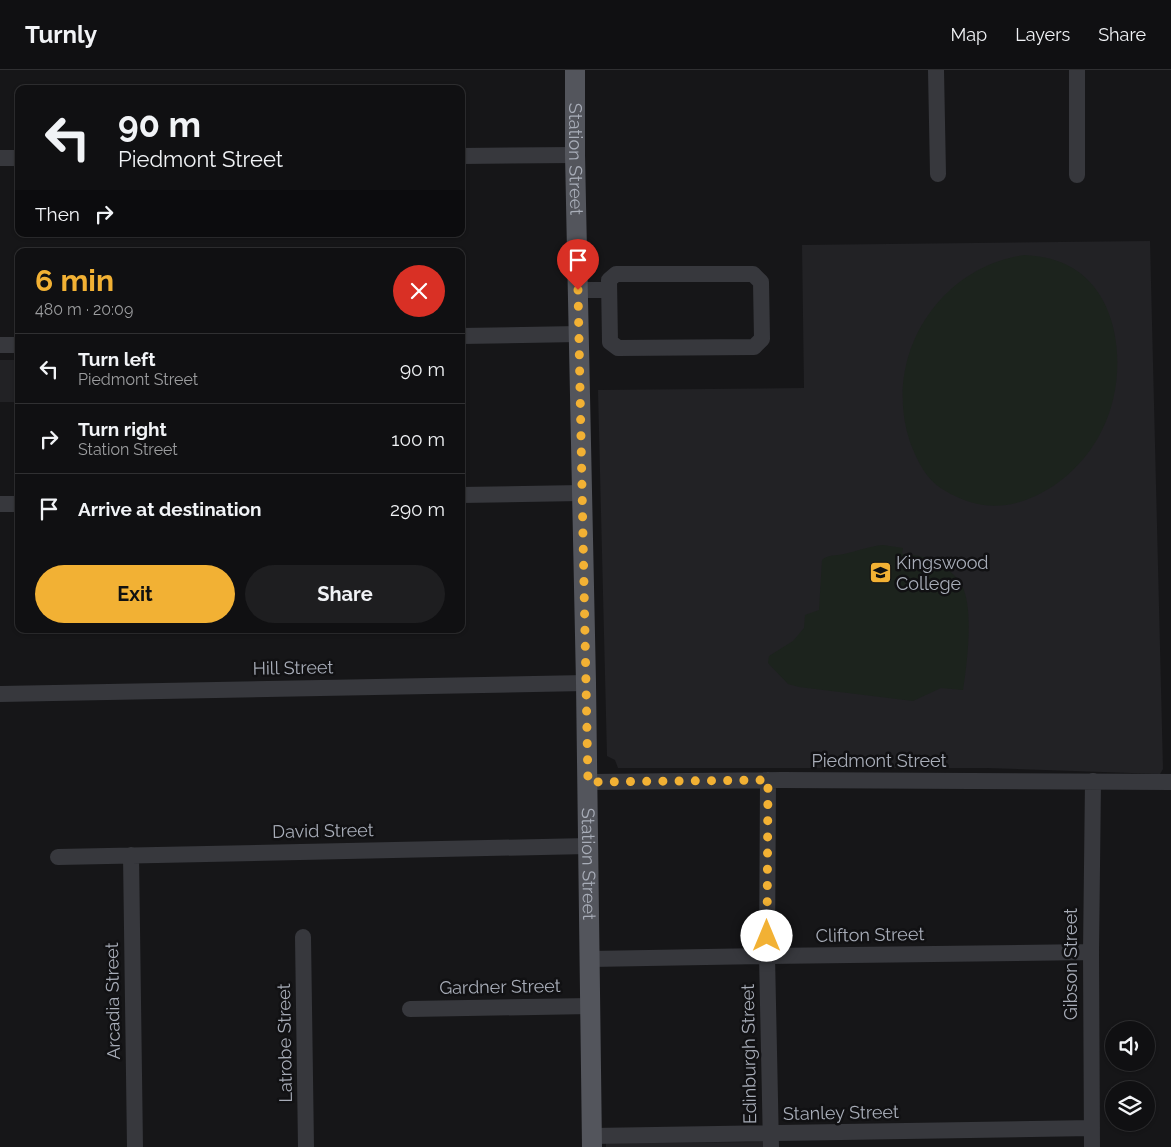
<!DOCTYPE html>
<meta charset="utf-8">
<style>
:root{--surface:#101012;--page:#1e1e20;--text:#f1f3f6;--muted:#9c9d9f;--line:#303032;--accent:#f2b134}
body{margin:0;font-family:Raleway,sans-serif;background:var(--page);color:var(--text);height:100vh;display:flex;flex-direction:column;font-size:19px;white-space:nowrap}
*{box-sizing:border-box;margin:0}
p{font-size:16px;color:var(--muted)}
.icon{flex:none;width:28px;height:28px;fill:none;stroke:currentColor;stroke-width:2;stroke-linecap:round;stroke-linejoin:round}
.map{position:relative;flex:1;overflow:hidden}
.sheet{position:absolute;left:15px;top:178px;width:450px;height:385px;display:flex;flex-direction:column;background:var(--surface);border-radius:10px;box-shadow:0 1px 4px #0004,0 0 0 1px var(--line)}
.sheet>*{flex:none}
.banner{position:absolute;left:15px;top:15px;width:450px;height:152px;border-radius:10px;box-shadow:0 1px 4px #0004,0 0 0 1px var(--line);background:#101012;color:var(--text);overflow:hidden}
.tools{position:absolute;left:1105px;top:951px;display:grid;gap:10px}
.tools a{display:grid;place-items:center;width:50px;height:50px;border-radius:50%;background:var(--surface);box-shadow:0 1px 4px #0004,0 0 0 1px var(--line);font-size:25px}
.pin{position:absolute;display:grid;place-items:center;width:42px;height:42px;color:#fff;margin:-51px -21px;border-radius:50% 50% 50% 0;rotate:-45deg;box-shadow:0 0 5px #0007}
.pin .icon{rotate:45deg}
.me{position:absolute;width:55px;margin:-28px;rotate:0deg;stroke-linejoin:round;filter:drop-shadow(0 0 4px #0008)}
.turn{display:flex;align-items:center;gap:18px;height:105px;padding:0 20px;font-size:22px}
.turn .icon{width:65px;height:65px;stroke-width:2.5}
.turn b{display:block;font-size:35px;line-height:42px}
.then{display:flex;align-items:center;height:48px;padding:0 20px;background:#0003;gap:10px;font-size:19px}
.round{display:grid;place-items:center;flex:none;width:52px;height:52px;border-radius:26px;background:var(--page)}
.overview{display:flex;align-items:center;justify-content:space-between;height:85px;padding:0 20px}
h1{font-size:30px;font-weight:700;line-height:38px;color:var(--accent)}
.button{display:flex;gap:10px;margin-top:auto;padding:10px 20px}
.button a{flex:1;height:58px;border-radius:30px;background:var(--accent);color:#111;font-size:20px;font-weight:700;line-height:58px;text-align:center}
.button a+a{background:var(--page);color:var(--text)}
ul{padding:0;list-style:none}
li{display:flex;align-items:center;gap:15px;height:70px;padding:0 20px;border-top:1px solid var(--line)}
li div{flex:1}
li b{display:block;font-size:19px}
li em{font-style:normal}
header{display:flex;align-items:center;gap:30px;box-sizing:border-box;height:70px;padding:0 25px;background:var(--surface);border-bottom:1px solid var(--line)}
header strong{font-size:24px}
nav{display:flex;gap:28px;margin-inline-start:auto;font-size:18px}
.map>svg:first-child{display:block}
.built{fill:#222225}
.green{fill:#1c231d}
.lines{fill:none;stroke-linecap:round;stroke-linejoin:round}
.minor{stroke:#37383d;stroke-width:16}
.major{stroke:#53555c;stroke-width:20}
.route{stroke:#f2b134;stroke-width:9;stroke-dasharray:0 16.2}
.labels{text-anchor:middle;stroke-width:5;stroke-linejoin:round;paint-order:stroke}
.street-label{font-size:18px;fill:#a8adb8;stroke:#111113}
.poi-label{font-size:18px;fill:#a8adb8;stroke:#111113;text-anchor:start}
</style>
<header>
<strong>Turnly</strong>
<nav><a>Map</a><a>Layers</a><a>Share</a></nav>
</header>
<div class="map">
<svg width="1171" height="1077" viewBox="0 0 1171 1077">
<rect width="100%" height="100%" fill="#161618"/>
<!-- built -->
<path class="built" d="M 1150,171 L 1163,699 L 1160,704 L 987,698 L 618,698 L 615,690 L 607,686 L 598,320 L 804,318 L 802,175 Z
M 0,290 L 19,290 L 19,332 L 0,332 Z
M 764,1072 L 764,1077 L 606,1077 L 606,1073 Z"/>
<!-- green -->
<path class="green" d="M 1024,185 C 1039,186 1053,188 1067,195 C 1124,223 1128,310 1102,360 C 1088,389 1063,414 1033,427 C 1002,441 973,438 944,420 C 926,410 917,390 910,372 C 882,288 937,198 1024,185 Z
M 883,475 L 903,478 L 902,484 C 924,484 951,495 962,516 C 974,538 967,595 963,620 L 941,618 L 913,631 L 799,617 L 788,614 L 768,593 L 769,586 L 793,571 L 804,558 L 805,545 L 819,540 L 822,490 C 829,484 836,486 844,484 C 858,481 870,476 883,475 Z"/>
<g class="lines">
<!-- minor -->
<path class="minor" d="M 936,0 L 938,104
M 1077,0 L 1077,105
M 461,86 L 575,85
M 0,88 L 19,88
M 616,204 L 753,204 L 761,212 L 762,269 L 754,277 L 618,278 L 610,272 L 609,210 Z
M 578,220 L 609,220
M 461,266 L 579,264
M 0,275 L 19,275
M 461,425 L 582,423
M 0,434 L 19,434
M 0,624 L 586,613
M 768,710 L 767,886 L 771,1077
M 588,712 L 782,710 L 1171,712
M 131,785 L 135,1077
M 58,787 L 588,776
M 303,867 L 306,1077
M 590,889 L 767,886 L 1091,882
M 410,939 L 591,936
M 592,1066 L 1092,1058
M 1092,1077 L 1091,882 L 1093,711"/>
<!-- major -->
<path class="major" id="s1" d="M 575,0 L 575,85 L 586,613 L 592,1077"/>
</g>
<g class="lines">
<!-- route -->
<path class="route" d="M 578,220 L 588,712 L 768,710 L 767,866"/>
</g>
<!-- icons -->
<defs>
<symbol id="school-square" viewBox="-11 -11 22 22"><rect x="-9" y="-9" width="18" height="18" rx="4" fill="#f2b134" stroke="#111113"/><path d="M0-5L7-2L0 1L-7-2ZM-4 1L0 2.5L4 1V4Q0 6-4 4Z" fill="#111"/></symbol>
</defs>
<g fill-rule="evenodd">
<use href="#school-square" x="868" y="490" width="25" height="25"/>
</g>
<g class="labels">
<!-- street labels -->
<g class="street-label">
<text dy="6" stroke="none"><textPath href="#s1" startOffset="89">Station Street</textPath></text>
<text transform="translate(293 598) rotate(-1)" y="6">Hill Street</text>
<text x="879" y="697">Piedmont Street</text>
<text transform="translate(323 761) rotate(-1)" y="6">David Street</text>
<text dy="6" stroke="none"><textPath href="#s1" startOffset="794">Station Street</textPath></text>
<text transform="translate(870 865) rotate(-1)" y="6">Clifton Street</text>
<text transform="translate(1071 894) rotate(-90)" y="6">Gibson Street</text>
<text transform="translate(500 917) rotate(-1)" y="6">Gardner Street</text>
<text transform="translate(113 931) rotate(-91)" y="6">Arcadia Street</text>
<text transform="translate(285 973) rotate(-91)" y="6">Latrobe Street</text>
<text transform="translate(749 984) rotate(-91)" y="6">Edinburgh Street</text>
<text transform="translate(841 1043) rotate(-1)" y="6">Stanley Street</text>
</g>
<!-- poi labels -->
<g class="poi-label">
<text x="896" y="499">Kingswood<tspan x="896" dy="21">College</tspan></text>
</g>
</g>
</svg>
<div class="tools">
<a><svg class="icon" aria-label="sound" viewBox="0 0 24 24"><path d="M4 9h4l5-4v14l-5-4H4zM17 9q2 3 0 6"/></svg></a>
<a><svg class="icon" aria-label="layers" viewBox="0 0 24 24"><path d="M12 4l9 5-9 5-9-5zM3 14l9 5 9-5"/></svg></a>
</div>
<div class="pin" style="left:578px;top:220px;background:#d93025"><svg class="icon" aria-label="arrive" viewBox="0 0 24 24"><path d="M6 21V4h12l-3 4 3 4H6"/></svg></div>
<svg class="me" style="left:767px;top:866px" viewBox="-20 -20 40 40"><circle r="19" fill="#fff"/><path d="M0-13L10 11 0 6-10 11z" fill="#f2b134"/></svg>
<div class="banner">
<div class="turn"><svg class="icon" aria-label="left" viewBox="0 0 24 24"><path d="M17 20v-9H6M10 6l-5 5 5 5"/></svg><div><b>90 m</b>Piedmont Street</div></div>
<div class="then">Then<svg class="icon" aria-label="right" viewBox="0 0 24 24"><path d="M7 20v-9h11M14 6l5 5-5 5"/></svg></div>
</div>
<section class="sheet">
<div class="overview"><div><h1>6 min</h1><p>480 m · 20:09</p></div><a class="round" style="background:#d93025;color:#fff"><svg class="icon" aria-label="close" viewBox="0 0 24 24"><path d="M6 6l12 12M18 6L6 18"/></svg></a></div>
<ul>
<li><svg class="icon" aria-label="left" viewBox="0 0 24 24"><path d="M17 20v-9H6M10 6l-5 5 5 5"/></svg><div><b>Turn left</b><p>Piedmont Street</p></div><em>90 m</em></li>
<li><svg class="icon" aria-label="right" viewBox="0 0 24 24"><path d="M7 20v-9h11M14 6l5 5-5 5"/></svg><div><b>Turn right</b><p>Station Street</p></div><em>100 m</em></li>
<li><svg class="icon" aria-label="arrive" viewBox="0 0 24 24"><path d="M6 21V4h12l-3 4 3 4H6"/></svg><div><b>Arrive at destination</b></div><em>290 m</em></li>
</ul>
<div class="button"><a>Exit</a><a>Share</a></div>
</section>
</div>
